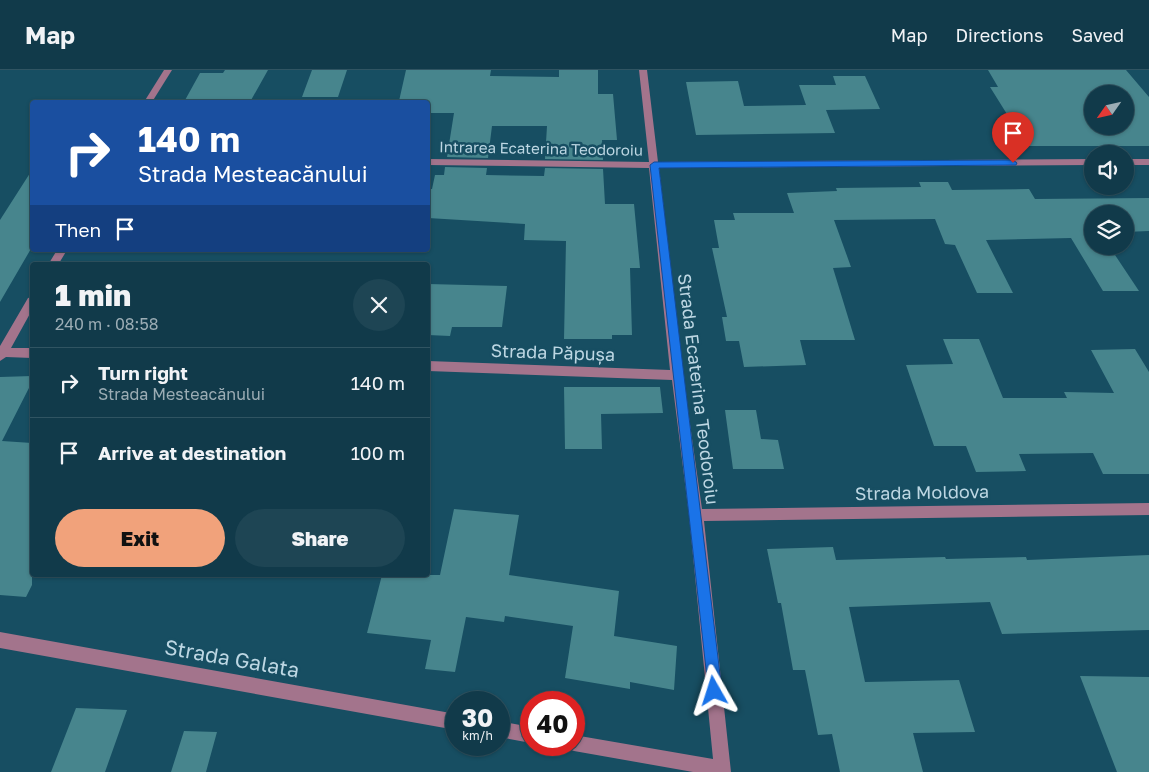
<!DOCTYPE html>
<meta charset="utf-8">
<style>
:root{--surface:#113a4a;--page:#1e4554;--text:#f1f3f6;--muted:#9cadb5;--line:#305462;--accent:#f1a27b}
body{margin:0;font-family:"Golos Text",sans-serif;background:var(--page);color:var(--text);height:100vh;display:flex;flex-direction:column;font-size:19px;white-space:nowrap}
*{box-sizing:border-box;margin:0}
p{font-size:16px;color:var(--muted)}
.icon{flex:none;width:28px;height:28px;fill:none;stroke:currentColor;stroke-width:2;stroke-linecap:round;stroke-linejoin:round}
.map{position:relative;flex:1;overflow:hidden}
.panel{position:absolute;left:30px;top:192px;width:400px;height:315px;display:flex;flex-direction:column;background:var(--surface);border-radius:5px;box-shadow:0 1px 4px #0004,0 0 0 1px var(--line)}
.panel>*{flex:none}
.banner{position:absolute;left:30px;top:30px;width:400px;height:152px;border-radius:5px;box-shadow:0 1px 4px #0004,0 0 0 1px var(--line);background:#1a4fa0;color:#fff;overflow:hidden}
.needle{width:32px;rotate:236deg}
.buttons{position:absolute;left:1084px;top:15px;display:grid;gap:10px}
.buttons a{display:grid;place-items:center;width:50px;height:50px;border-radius:50%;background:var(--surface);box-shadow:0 1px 4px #0004,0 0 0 1px var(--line);font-size:25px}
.speed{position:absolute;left:445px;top:621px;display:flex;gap:10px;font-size:25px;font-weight:700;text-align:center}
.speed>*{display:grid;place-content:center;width:65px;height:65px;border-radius:50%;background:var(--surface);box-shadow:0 1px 4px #0004,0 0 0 1px var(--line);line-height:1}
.speed small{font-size:12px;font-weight:400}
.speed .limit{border:8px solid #d22;background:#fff;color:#111}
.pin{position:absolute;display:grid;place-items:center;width:42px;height:42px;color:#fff;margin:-51px -21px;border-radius:50% 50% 50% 0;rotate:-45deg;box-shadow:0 0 5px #0007}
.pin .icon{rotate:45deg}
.me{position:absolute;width:55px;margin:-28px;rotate:354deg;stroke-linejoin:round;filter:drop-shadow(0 0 4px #0008)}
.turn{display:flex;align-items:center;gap:18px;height:105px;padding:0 25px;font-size:22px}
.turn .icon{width:65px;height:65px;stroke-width:2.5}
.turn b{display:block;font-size:35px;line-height:42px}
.then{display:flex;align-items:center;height:48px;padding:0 25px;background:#0003;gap:10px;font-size:19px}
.round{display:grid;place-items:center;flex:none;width:52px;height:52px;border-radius:26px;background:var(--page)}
.overview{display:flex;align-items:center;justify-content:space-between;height:85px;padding:0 25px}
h1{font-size:30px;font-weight:800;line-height:38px}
.primary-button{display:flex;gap:10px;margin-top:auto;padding:10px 25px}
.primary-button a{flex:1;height:58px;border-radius:30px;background:var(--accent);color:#111;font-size:20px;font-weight:800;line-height:58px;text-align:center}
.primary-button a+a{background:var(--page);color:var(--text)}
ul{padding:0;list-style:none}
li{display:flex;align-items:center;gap:15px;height:70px;padding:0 25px;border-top:1px solid var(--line)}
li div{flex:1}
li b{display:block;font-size:19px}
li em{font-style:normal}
header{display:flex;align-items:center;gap:30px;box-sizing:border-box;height:70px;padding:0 25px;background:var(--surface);border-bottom:1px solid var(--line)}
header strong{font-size:24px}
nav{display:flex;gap:28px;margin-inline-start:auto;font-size:18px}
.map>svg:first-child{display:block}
.building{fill:#47858d;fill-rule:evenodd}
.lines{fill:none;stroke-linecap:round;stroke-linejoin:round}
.minor{fill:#a3748c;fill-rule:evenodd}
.route{fill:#1a73e8;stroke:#114b97}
.labels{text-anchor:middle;stroke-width:5;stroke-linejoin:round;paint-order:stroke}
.far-street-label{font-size:15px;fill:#bdd7e3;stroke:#174e62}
.street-label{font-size:18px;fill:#bdd7e3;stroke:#174e62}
.near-street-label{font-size:21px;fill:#bdd7e3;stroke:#174e62}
</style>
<header>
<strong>Map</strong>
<nav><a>Map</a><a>Directions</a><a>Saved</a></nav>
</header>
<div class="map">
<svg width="1149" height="702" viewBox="0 0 1149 702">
<rect width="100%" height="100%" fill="#174e62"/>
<!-- building -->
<path class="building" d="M 225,0 L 268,0 L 250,32 L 184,32 L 200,3 L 223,3 Z
M 312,0 L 347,0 L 338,27 L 302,27 Z
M 406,0 L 491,0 L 490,6 L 559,7 L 559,0 L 598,0 L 598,24 L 613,24 L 617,70 L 602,70 L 603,90 L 545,89 L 547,56 L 492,56 L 488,88 L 447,87 L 454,43 L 428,43 L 428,32 L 399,31 Z
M 988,0 L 1126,0 L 1149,27 L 1149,76 L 1027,76 L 990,17 L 998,17 ZM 1092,24 L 1125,24 L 1125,56 L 1092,56 Z
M 833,6 L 865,6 L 880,39 L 826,40 L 835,63 L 696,65 L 686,12 L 738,11 L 744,36 L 806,35 L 799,15 L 836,15 Z
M 445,97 L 487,98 L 486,105 L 544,106 L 545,98 L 603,99 L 605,134 L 634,134 L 640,198 L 630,198 L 632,265 L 612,265 L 612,269 L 564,269 L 566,171 L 524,170 L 525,154 L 428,148 L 428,119 L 432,119 L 435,105 L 444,105 Z
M 32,100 L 32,177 L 0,232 L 0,150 Z
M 919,112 L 948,112 L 952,120 L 1029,119 L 1035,129 L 1149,128 L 1149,161 L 1125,162 L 1125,144 L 1092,144 L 1092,176 L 1109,176 L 1139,221 L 1103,221 L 1071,168 L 986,170 L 1013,223 L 977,223 L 955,175 L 945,174 L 935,149 L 834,150 L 851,197 L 833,198 L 855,270 L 800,270 L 806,295 L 744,297 L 739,271 L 726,271 L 722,247 L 727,247 L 712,178 L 719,178 L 714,150 L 735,150 L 733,143 L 794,143 L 787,123 L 837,121 L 836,118 L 921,117 Z
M 428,214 L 507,216 L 502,257 L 452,257 L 450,266 L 428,265 Z
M 943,269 L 979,269 L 1003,328 L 1067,328 L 1064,322 L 1114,323 L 1091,280 L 1135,279 L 1149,302 L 1149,404 L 1103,404 L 1093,383 L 1019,384 L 1026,401 L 976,402 L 966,376 L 934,376 L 906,295 L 953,294 Z
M 32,306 L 32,312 L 2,371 L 32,373 L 32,515 L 26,527 L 0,525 L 0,307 Z
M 564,317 L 660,317 L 663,343 L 601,344 L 602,379 L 565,379 Z
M 725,340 L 756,340 L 761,369 L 778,370 L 784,399 L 733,399 Z
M 454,439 L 519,445 L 509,505 L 619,521 L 614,566 L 677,576 L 674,620 L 630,612 L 630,619 L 565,608 L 573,556 L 505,546 L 504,552 L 466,547 L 455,602 L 425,599 L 431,570 L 367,563 L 382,505 L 440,505 Z
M 833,477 L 836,490 L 945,487 L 946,489 L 1026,487 L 1027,490 L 1149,485 L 1149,560 L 1002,564 L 990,532 L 849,537 L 865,612 L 959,610 L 975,662 L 913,663 L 923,702 L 840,702 L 832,664 L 818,665 L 805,600 L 793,600 L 781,533 L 778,533 L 767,479 Z
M 1080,606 L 1149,607 L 1149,702 L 1117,702 Z
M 76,638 L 127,640 L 105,702 L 51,702 Z
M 184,661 L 217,662 L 206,702 L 171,702 Z"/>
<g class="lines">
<!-- minor -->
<path class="minor" d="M 164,0 L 172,0 L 152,32 L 144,32 Z
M 639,0 L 647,0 L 658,92 L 1092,89 L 1092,95 L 659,98 L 683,305 L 702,439 L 1149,433 L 1149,445 L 704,451 L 731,702 L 693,702 L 574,681 L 568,679 L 567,675 L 574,675 L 574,665 L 713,689 L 689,445 L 672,310 L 428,301 L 428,291 L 670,300 L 649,98 L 428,95 L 428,89 L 649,92 Z
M 1125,89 L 1149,89 L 1149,95 L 1125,95 Z
M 57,180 L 67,180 L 58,195 L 48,195 Z
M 32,227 L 32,240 L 11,278 L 32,278 L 32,288 L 6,287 L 0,291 L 0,276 L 28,228 Z
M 0,562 L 456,644 L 456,660 L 0,578 Z
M 499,651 L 531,657 L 531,673 L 499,667 Z"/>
</g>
<!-- route -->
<path class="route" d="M 1013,90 L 1017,93 L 1016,95 L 659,98 L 722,621 L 720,626 L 714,628 L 709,626 L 650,95 L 654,92 Z"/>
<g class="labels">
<!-- far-street labels -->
<g class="far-street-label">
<text transform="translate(541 79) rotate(1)" y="5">Intrarea Ecaterina Teodoroiu</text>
</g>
<!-- street labels -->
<g class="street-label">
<text transform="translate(553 283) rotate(2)" y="6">Strada Păpușa</text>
<text transform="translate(698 319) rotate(83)" y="6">Strada Ecaterina Teodoroiu</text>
<text transform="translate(922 423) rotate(-1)" y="6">Strada Moldova</text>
</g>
<!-- near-street labels -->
<g class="near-street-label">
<text transform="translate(232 589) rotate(10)" y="7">Strada Galata</text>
</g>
</g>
</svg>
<div class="buttons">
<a><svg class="needle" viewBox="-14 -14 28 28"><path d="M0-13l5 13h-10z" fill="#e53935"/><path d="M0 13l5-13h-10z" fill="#9cadb5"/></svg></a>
<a><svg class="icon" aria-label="sound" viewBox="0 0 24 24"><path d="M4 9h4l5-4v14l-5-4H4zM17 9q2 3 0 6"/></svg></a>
<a><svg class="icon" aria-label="layers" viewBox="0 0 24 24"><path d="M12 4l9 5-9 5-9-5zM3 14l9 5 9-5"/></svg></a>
</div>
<div class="speed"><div>30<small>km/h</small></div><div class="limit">40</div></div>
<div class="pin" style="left:1013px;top:93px;background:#d93025"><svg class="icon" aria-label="arrive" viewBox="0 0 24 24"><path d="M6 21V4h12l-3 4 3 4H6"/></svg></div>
<svg class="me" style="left:714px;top:621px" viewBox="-20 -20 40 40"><path d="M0-17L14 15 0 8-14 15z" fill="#1a73e8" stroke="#fff" stroke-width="4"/></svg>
<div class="banner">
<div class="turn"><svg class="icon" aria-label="right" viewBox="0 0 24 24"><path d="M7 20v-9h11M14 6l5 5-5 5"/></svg><div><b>140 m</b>Strada Mesteacănului</div></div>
<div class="then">Then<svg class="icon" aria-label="arrive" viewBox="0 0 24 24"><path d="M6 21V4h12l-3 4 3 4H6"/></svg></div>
</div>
<section class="panel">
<div class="overview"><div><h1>1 min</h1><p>240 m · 08:58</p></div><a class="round"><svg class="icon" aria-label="close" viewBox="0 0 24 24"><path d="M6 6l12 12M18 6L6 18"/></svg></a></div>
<ul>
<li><svg class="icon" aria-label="right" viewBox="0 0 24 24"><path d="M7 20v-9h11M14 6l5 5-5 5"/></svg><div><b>Turn right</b><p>Strada Mesteacănului</p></div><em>140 m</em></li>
<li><svg class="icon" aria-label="arrive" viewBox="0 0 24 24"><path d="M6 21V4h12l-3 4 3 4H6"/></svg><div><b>Arrive at destination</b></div><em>100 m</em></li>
</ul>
<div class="primary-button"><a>Exit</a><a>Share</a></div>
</section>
</div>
